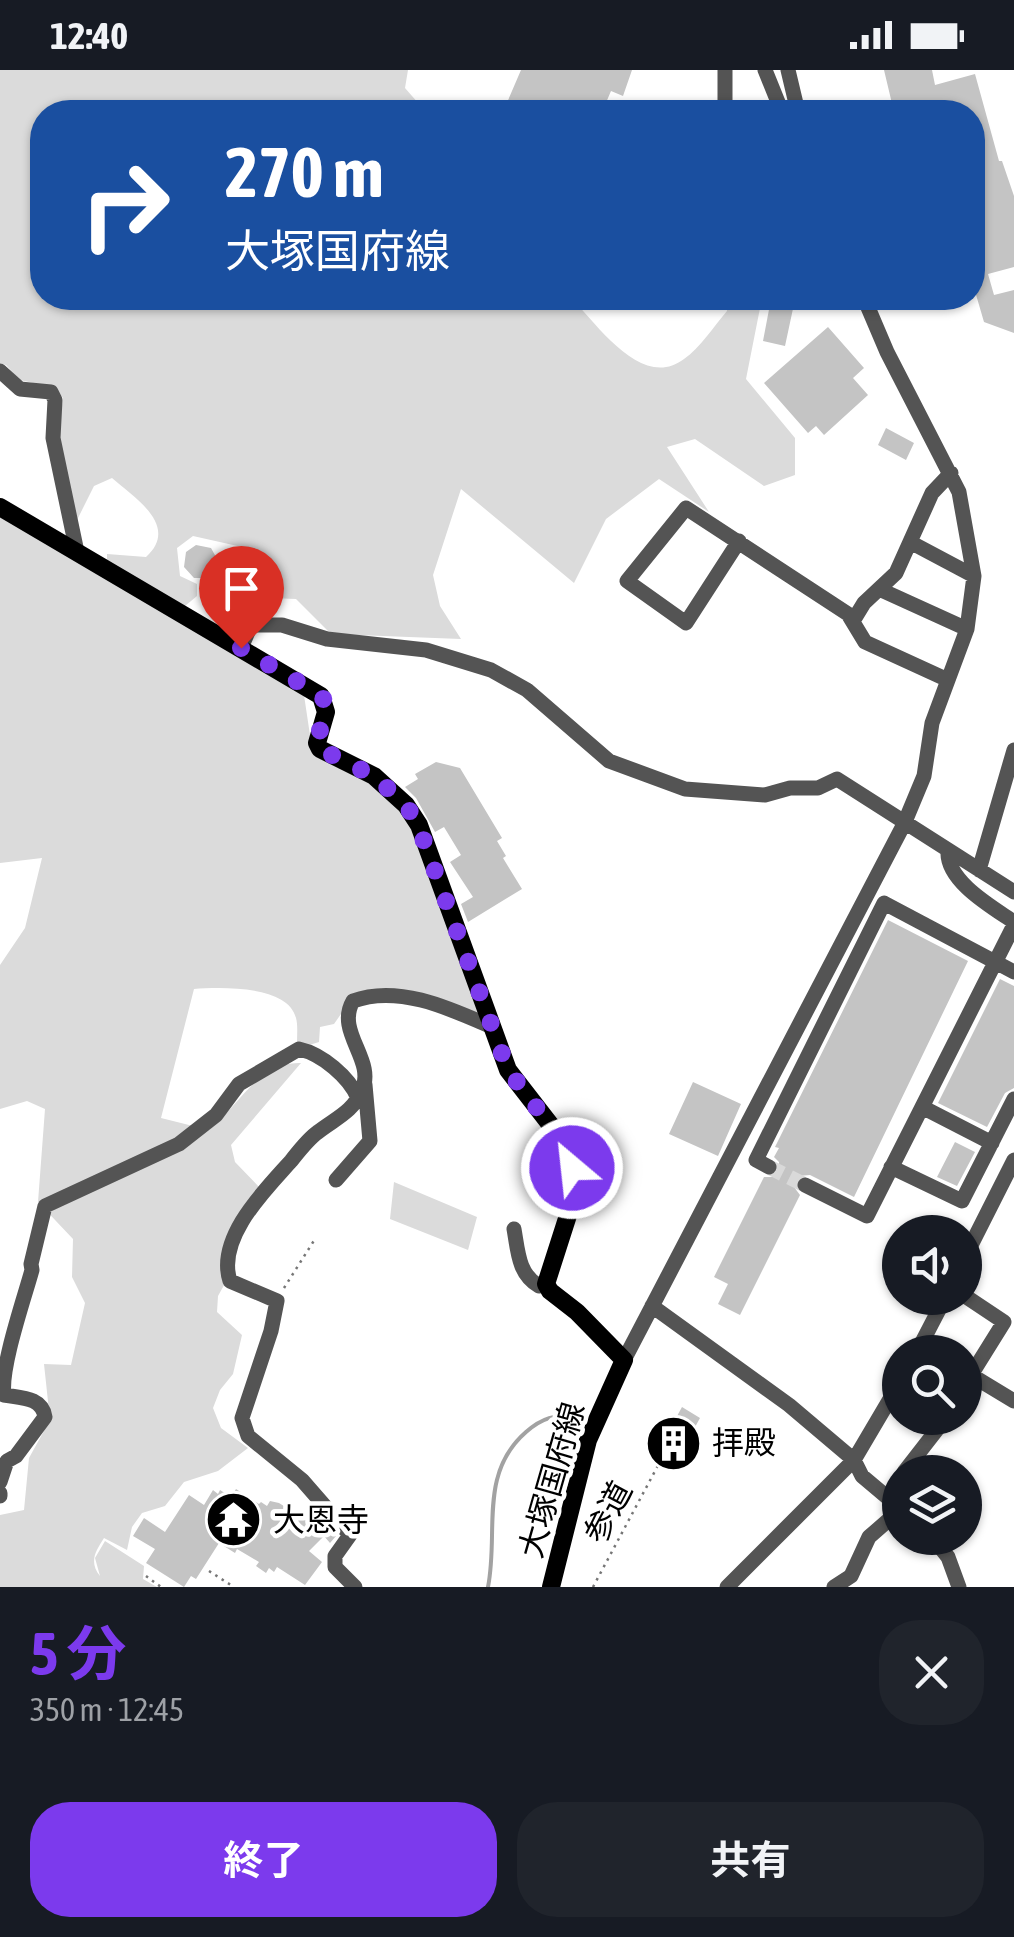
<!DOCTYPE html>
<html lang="ja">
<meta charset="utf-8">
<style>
:root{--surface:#171b24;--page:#20242c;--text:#f1f3f6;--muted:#9ea1a6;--accent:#7c3aed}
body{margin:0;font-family:"Asap Condensed","Noto Sans JP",sans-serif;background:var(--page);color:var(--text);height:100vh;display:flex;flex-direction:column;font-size:38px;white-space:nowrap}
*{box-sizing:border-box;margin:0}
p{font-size:32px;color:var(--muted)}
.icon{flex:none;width:55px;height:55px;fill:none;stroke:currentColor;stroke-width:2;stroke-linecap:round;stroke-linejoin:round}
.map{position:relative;height:1517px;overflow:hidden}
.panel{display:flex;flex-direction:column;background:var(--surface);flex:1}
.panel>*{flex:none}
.banner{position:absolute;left:30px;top:30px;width:955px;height:210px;border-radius:40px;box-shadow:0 2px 8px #0004;background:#1a4fa0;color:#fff;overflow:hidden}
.tools{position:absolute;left:882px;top:1145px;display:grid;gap:20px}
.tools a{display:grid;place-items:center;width:100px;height:100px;border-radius:50%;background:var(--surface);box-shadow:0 2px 8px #0004;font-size:50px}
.pin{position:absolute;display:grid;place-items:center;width:85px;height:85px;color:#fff;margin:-102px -42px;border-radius:50% 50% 50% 0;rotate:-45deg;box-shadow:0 0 10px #0007}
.pin .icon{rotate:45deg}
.me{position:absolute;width:110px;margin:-55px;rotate:332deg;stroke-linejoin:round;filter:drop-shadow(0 0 8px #0008)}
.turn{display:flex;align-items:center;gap:35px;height:210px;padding:0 30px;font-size:45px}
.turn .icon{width:130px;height:130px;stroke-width:2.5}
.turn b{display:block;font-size:70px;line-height:85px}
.round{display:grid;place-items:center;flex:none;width:105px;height:105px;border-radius:40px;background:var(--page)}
.head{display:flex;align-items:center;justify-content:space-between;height:170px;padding:0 30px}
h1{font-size:60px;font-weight:700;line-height:75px;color:var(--accent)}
.action{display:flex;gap:20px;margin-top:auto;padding:20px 30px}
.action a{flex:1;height:115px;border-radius:40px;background:var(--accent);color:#fff;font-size:40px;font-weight:700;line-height:115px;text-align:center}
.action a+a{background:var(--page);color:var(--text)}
.status{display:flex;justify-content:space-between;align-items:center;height:70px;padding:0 50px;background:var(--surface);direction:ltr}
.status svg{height:28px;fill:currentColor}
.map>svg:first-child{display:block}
.green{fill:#dbdbdb}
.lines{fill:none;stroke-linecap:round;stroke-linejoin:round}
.stream{stroke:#a2a2a2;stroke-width:4}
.building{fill:#c4c4c4}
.minor-tunnel{stroke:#d9d9d9;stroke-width:15;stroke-dasharray:15 8;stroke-linecap:butt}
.path{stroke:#767676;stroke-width:2.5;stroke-dasharray:2.5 5;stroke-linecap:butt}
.minor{stroke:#545454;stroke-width:15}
.major{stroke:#000;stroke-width:18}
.route{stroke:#7c3aed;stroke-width:18;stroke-dasharray:0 32.4}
.labels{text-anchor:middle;stroke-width:9;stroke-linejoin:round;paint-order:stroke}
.poi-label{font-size:32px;fill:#000;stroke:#fff;text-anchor:start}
.street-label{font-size:32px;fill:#000;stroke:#fff}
</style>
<div class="status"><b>12:40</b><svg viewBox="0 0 49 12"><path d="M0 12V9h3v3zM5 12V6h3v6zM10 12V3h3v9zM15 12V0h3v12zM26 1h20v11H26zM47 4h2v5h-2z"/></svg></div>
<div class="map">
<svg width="1014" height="1517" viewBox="0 0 1014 1517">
<rect width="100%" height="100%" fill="#fff"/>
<!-- green -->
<path class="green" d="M 0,0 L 408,0 L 405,18 L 426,42 L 42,42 L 42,228 L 571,228 C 598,255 642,321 684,289 C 700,278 714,256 727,241 L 726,228 L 762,228 L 746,309 L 795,368 L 795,405 L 764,416 L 695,369 L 667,377 L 709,442 L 659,409 L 606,449 L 574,513 L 461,419 L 433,505 L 440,536 L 461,569 L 331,564 L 296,529 L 270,528 L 260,516 L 265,494 L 251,479 L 193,466 L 177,478 L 180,506 L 197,514 L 197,526 L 185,536 L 107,493 L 107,484 L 146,487 C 180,456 135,428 112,408 L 94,416 L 76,452 L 58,365 L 63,328 L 55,318 L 20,310 L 6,295 L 0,294 Z
M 0,445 L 304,625 L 311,672 L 386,723 L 414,759 L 480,940 L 478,943 L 435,928 L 350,931 L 334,954 L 320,957 L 319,972 L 306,976 L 297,973 C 297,965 298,955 296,948 C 288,915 221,917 194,919 L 161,1048 L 209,1060 C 238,1037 259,991 301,993 L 231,1075 L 235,1092 L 260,1118 L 228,1169 L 228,1208 L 218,1226 L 217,1242 L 242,1265 L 233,1304 L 220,1320 L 213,1338 L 221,1358 L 248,1378 L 218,1401 L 184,1412 L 165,1436 L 142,1443 L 132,1457 L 127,1480 L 104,1468 C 95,1482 89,1492 100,1506 L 95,1488 L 105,1471 L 144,1496 L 143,1509 L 157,1517 L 0,1517 L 0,1445 L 24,1440 L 29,1388 L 50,1350 L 44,1294 L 71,1295 L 85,1233 L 72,1207 L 73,1169 L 38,1132 L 45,1039 L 27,1031 L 0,1039 L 0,895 L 25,858 L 42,788 L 0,793 Z
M 394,1112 L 477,1147 L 468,1180 L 390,1149 Z"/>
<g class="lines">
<!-- stream -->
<path class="stream" d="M 488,1517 C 499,1462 478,1404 526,1362 C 542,1348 555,1344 576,1347"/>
</g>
<!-- building -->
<path class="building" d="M 521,0 L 632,0 L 623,26 L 611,21 L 602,42 L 503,42 Z
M 884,0 L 932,0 L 935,15 L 975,4 L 999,91 L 1002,91 L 1014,126 L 1014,197 L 988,204 L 994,225 L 1014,220 L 1014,263 L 984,252 L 972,211 L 972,42 L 894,42 Z
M 771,229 L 794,234 L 785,276 L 763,271 Z
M 828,257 L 864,298 L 853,308 L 868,325 L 824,365 L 816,356 L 808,363 L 764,313 Z
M 886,358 L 914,373 L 906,390 L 878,375 Z
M 196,475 L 211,478 L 221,496 L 204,508 L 194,508 L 184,497 L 186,482 Z
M 236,484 L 248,485 L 257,495 L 257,507 L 245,518 L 230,515 L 220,498 Z
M 436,692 L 460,698 L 502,768 L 497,771 L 506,786 L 503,788 L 522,819 L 468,852 L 461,834 L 473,827 L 450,792 L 461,785 L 444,757 L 435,762 L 416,728 L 405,717 L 418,709 L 415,704 Z
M 888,850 L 968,891 L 854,1127 L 810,1105 L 798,1106 L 794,1117 L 800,1125 L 740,1245 L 718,1234 L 728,1214 L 714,1207 L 764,1107 L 774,1107 L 779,1101 L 779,1092 L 774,1087 L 779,1078 L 775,1077 Z
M 1000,909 L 1014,916 L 1014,1018 L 1005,1023 L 987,1057 L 938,1033 Z
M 693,1012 L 741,1034 L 718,1086 L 669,1064 Z
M 955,1072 L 975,1082 L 957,1116 L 937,1107 Z
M 682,1337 L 700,1348 L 689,1368 L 694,1370 L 681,1393 L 652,1376 L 665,1354 L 671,1357 Z
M 236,1419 L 259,1434 L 261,1432 L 267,1436 L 270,1431 L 279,1433 L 309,1452 L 317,1444 L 336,1466 L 330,1473 L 324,1466 L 309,1481 L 322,1492 L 305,1515 L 277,1497 L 274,1502 L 269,1498 L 266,1503 L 256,1496 L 259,1492 L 237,1479 L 235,1483 L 219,1473 L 196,1509 L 191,1506 L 184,1517 L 146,1493 L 155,1479 L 133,1466 L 144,1448 L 165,1462 L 189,1425 L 204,1435 L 213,1420 L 218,1424 L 220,1420 L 231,1427 Z"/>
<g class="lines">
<!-- minor-tunnel -->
<path class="minor-tunnel" d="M 769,1097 L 805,1115"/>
<!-- path -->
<path class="path" d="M 284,1218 L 315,1169
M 209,1501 L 234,1517
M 146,1506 L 161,1517
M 593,1517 L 662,1388"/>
<!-- minor -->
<path class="minor" d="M 765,0 L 782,42
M 788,0 L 798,42
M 725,42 L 725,0
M 0,301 L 20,319 L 51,322 L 55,330 L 53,368 L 77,482
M 739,471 L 686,553 L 627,511 L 686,438 L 848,544 L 865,572 L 948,610
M 910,472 L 974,506
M 879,519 L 967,559
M 853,551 L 864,533 L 896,503 L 932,423 L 951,403
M 241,578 L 251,555 L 282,555 L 327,569 L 426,580 L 491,600 L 527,620 L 609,691 L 685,719 L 765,725 L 790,718 L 818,718 L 837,709 L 1014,822
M 948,781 C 946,811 992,837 1014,852
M 979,800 L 1014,680
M 922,1037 L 992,1073
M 769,1097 L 756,1090 L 884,833 L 1014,902
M 891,1097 L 962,1131 L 1014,1029
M 336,1110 L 370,1071 L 365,1015
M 805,1115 L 867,1146 L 1014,855
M 514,1159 C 518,1181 518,1204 539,1216 L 546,1214
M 965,1187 L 1014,1090
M 965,1226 L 1004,1252 L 971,1305
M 652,1236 L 789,1335 L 854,1390 L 862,1406 L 900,1438
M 917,1282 L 945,1228
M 624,1290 L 904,754 L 924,706 L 932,653 L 967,559 L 974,506 L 959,422 L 887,282 L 864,228
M 966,1302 L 1014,1331
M 904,1402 L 946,1348
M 0,1412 L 7,1391 L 16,1386 L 45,1347 C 42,1327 21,1328 4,1325 C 0,1298 24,1229 32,1200 L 31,1194 L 45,1136 L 179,1074 L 216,1045 L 239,1014 L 299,979 C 322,984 349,1007 358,1028
M 0,1423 L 0,1426
M 933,1468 L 948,1487 L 959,1517
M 355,1517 L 335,1497 L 335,1486 L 350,1465 L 302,1410 L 248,1366 L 242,1348 L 271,1261 L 277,1231 L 230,1211 C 216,1168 265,1120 291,1091 C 299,1081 308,1069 318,1062 C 336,1048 353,1042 362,1020 C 376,990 335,962 353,931 C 398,914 451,939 492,957
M 727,1517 L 854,1390 L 900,1312
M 834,1517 L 851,1506 L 869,1467 L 900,1440"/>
<!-- major -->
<path class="major" d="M 0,437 L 321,626 L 326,642 L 317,673 L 320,679 L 374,706 L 406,735 L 419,755 L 508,1000 L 563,1071 L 569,1085 L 574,1115 L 571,1136 L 546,1214 L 550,1221 L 577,1242 L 624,1290 L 588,1370 L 551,1517"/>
</g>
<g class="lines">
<!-- route -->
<path class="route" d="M 241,578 L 322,626 C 332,646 313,661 320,679 L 374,706 L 406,735 L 418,755 L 508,1000 L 562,1071 L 572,1098"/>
</g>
<!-- icons -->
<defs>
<symbol id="building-disc" viewBox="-11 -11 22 22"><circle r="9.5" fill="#000" stroke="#fff"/><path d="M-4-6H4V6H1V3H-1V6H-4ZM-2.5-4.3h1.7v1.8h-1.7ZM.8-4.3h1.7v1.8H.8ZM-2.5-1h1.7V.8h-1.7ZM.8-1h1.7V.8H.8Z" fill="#fff"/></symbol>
<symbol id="temple-disc" viewBox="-11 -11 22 22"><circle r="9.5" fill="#000" stroke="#fff"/><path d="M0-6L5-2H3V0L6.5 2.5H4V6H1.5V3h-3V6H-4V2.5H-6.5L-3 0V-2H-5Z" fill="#fff"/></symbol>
</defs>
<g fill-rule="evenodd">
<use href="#building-disc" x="642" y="1342" width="63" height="63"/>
<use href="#temple-disc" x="202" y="1418" width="63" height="63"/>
</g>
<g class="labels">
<!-- poi labels -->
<g class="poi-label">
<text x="712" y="1384">拝殿</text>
<text x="273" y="1461">大恩寺</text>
</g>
<!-- street labels -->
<g class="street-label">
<text transform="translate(552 1410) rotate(-74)" y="11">大塚国府線</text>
<text transform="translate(608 1442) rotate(-62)" y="11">参道</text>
</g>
</g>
</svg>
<div class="tools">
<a><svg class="icon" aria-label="sound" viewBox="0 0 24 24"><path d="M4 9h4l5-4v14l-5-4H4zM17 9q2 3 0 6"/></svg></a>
<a><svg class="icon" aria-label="search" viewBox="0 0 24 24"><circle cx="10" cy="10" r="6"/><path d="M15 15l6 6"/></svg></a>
<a><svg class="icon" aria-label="layers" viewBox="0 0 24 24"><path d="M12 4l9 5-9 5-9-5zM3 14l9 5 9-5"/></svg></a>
</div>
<div class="pin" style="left:241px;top:578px;background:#d93025"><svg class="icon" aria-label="arrive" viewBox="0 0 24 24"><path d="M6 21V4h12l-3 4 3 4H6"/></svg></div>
<svg class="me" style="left:572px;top:1098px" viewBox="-20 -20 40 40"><circle r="17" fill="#7c3aed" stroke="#fff" stroke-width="3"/><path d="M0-11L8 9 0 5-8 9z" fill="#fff"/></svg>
<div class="banner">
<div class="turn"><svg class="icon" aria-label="right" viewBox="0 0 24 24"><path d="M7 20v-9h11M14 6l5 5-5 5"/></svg><div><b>270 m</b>大塚国府線</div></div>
</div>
</div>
<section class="panel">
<div class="head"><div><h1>5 分</h1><p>350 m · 12:45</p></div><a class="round"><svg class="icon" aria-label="close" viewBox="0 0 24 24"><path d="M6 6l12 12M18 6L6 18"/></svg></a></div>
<div class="action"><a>終了</a><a>共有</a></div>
</section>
